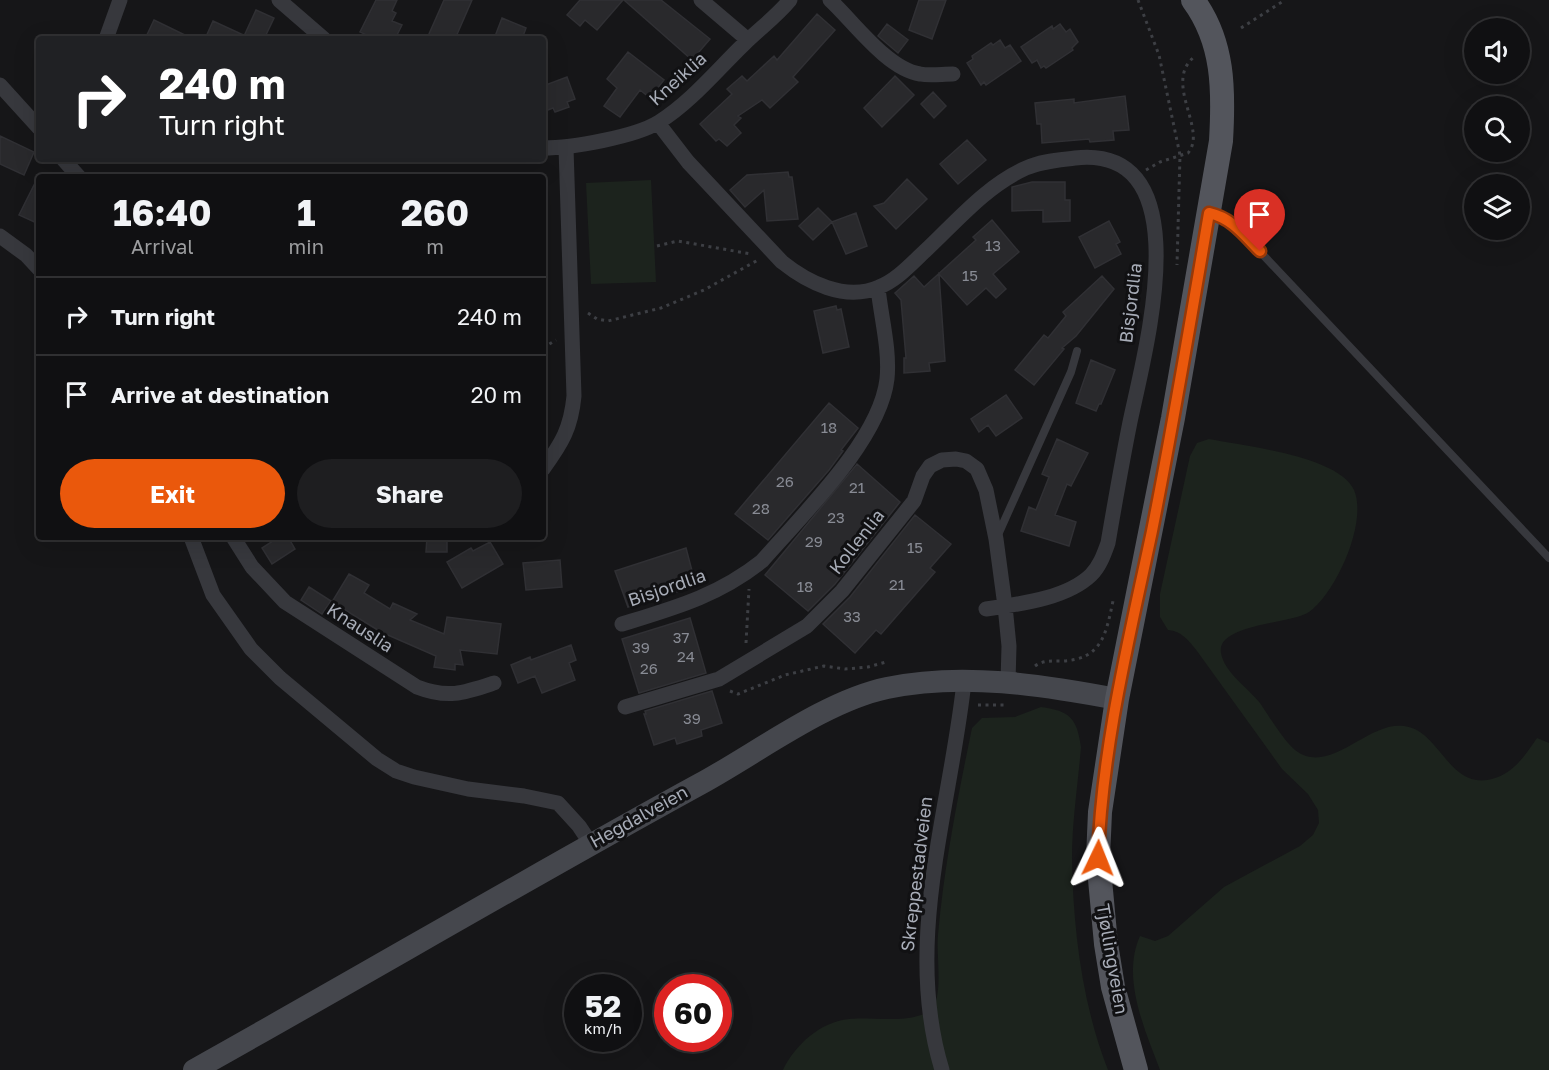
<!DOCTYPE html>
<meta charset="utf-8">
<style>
:root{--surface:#101012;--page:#1e1e20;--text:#f1f3f6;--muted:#9c9d9f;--line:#303032;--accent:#ea580c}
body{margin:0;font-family:"Golos Text",sans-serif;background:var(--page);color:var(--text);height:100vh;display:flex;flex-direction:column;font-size:22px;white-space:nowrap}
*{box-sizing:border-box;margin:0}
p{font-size:20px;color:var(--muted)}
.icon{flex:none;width:33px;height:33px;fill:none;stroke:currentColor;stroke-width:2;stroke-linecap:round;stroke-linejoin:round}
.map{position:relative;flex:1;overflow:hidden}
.sheet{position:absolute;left:36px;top:174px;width:510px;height:366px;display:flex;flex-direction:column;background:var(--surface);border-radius:6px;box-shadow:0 6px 24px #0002,0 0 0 2px var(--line)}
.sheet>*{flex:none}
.top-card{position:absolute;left:36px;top:36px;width:510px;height:126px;border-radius:6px;box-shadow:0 6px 24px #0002,0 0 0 2px var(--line);background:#202124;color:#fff;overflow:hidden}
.controls{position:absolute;left:1464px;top:18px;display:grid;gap:12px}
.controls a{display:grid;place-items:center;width:66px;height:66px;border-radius:50%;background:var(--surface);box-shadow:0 6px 24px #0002,0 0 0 2px var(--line);font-size:30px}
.speed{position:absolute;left:564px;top:974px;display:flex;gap:12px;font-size:30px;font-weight:700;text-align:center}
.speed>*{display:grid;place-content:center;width:78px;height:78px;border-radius:50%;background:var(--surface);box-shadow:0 6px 24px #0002,0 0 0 2px var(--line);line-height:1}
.speed small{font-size:15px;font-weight:400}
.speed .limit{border:9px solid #d22;background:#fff;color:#111}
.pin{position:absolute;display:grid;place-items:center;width:51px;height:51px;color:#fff;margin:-62px -26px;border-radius:50% 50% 50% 0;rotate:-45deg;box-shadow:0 0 6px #0007}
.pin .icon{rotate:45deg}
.me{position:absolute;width:66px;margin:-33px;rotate:2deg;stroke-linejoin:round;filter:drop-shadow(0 0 4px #0008)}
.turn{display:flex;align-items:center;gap:21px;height:126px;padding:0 24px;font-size:27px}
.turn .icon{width:78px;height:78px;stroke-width:2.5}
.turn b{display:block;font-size:42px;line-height:51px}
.eta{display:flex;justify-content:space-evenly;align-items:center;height:102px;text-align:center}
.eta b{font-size:36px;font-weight:700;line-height:42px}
.cta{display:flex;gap:12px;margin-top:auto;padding:12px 24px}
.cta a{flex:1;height:69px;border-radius:36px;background:var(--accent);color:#fff;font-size:24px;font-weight:700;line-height:69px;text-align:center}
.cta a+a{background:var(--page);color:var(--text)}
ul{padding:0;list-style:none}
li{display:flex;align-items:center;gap:18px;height:78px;padding:0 24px;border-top:2px solid var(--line)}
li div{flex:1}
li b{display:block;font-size:22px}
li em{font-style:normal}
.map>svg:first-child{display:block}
.green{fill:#1c231d}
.building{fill:#29292c;stroke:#303034;stroke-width:1.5}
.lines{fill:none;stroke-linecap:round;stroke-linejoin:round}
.path{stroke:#3d3f44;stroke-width:3;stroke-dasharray:3 4.5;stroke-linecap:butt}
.lane{stroke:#37383d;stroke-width:8}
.street{stroke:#37383d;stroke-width:15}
.secondary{stroke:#45474d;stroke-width:22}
.primary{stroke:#53555c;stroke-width:24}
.route-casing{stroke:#983908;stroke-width:15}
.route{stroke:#ea580c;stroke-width:10}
.labels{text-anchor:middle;stroke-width:6;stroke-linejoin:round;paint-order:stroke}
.number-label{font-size:15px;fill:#888b94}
.street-label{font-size:18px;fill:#a8adb8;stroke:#111113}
</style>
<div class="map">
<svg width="1549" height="1070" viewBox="0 0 1549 1070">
<rect width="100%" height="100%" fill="#161618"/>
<!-- green -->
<path class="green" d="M 651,180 L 656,282 L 591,284 L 586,183 Z
M 1209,439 C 1244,446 1339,456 1354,490 C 1368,522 1336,593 1309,612 C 1291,624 1216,624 1221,653 C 1224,672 1248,688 1260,703 C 1269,716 1283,740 1295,750 C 1330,777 1367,721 1404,726 C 1439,730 1448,786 1487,780 C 1512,776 1524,757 1537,738 L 1549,743 L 1549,1070 L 1160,1070 C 1145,1030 1121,978 1140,936 L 1155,941 L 1168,936 L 1224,887 L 1300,846 L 1313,835 L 1319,823 L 1318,810 L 1308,794 L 1282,769 L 1197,651 C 1189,641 1182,631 1168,630 L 1160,617 L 1160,594 L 1190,456 L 1197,443 Z
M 1041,707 C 1070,711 1077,718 1081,747 C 1078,784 1072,821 1072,858 C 1073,928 1082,1004 1108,1070 L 783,1070 C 795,1045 820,1022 849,1019 C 870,1016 918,1026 933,1007 C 943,993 936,954 938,935 C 944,866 958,796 972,728 L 982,718 L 1015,717 Z"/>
<!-- building -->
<path class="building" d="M 376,0 L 397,0 L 392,11 L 396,13 L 392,21 L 402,25 L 395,39 L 375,39 L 360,32 Z
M 444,0 L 472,0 L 455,39 L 439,39 L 429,34 Z
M 580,0 L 623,0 L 597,30 L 585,20 L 580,26 L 567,15 Z
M 624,0 L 661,0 L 710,39 L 692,60 Z
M 919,0 L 946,0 L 932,39 L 909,30 Z
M 256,10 L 274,18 L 264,39 L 255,39 L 245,34 Z
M 817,14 L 835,30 L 793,77 L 798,82 L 770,108 L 762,100 L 738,116 L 741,118 L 734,125 L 741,133 L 727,146 L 719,139 L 716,141 L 700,124 L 732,94 L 727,89 L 742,76 L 747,81 L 774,56 L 777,60 Z
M 502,18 L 526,28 L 522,39 L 494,39 Z
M 154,20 L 193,39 L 145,39 Z
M 213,21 L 252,39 L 205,39 Z
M 887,24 L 908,40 L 898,53 L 878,36 Z
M 1060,24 L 1066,32 L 1070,29 L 1078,42 L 1072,48 L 1073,50 L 1046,68 L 1044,66 L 1041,68 L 1037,60 L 1032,63 L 1021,47 L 1052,26 L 1053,29 Z
M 1000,40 L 1005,48 L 1010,45 L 1021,61 L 986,85 L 984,82 L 981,85 L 967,63 L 973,59 L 972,56 L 991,43 L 993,45 Z
M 628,52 L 664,80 L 650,98 L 640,90 L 620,117 L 604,106 L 617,88 L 607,79 Z
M 895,76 L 914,95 L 882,127 L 864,108 Z
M 567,77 L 575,99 L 567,102 L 569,107 L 555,112 L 553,108 L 543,112 L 543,86 Z
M 933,92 L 946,106 L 934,118 L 921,104 Z
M 1125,96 L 1129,130 L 1113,131 L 1114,140 L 1090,142 L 1089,139 L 1042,143 L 1041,124 L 1037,124 L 1035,103 L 1074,99 L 1074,103 Z
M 0,136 L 34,152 L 24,175 L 0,164 Z
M 967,140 L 986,160 L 958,184 L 940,164 Z
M 788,172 L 789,177 L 792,177 L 798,219 L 767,221 L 764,190 L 745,207 L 730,190 L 747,175 Z
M 39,175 L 39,224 L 19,215 Z
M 907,179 L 927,199 L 896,229 L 874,206 L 884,203 Z
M 1032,182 L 1065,182 L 1065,200 L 1070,200 L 1070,221 L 1043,222 L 1043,210 L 1012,211 L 1012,187 Z
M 818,208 L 832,222 L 856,213 L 867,246 L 846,254 L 832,222 L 813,240 L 799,226 Z
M 992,220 L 1019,252 L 993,274 L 1006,289 L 996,298 L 986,288 L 967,305 L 939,274 L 945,361 L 929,363 L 930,371 L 904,373 L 904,358 L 906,358 L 901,300 L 895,293 L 914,276 L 924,287 L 976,240 L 973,237 Z
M 1109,221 L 1120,242 L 1116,244 L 1121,254 L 1095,268 L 1079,237 Z
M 1102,276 L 1114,289 L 1076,336 L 1062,348 L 1064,349 L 1034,385 L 1015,370 L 1044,335 L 1048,338 L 1066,316 L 1063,312 Z
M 836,306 L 837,310 L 841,309 L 849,347 L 823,353 L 814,311 Z
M 1091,360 L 1115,370 L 1101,404 L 1099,404 L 1096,411 L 1076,403 Z
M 1006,395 L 1022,418 L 996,436 L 988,425 L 979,432 L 971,419 Z
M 829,403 L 858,428 L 841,450 L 843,451 L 829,470 L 768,540 L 735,514 Z
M 1057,439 L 1088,453 L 1071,486 L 1067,484 L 1055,515 L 1076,522 L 1069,546 L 1021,531 L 1029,507 L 1036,510 L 1049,477 L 1042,474 Z
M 857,464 L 900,502 L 835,584 L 808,611 L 765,575 Z
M 915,515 L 951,544 L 930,568 L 935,572 L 881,634 L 876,630 L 855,653 L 823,624 L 850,597 Z
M 279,537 L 288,537 L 295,549 L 272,564 L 262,548 Z
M 427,537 L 447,537 L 447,552 L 426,552 Z
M 490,542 L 503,564 L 462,588 L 447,562 L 471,548 L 473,551 Z
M 686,548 L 696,586 L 628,607 L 615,571 Z
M 560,560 L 562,587 L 526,590 L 523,563 Z
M 349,574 L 369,585 L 364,593 L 390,609 L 393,603 L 417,614 L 410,620 L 444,634 L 447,617 L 501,624 L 497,654 L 460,650 L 463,665 L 455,664 L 455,670 L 434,667 L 436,656 L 381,632 L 332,602 Z
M 309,587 L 331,601 L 322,614 L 301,600 Z
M 690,618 L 706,673 L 639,693 L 622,639 Z
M 571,645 L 576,660 L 569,663 L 575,680 L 542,693 L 535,676 L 518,683 L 511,665 L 530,657 L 531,660 Z
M 712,691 L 722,723 L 701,730 L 702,736 L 677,744 L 675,738 L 654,745 L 644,714 L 646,714 L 645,711 Z"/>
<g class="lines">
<!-- path -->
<path class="path" d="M 1138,0 L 1159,55 L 1180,155 L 1177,265
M 1241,28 L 1285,0
M 1146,170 L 1160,162 L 1188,153 C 1208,130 1163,83 1194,57
M 657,246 L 678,241 L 751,254
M 588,313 L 597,319 L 608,321 L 661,308 L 704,290 L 758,260
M 543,348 L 556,340
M 746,643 L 749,589
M 1035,666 C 1043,660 1053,661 1063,661 C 1102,659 1106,634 1113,601
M 730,691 L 738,694 L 785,675 L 824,666 L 845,669 L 868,667 L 886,662
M 978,705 L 1007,705"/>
<!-- lane -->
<path class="lane" d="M 1211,214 L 1222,216 L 1233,223 L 1549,558
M 997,537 L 1071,372 L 1077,351"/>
<!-- street -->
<path class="street" d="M 279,0 L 324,39
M 701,0 L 748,40
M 830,0 C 853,21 887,69 920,74 C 930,76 942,74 953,74
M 106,39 L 120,0
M 0,85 L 39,128
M 658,123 L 688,162 L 782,262 C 807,282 845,302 879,287 C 897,280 911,264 925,251 C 957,221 986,186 1026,168 C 1041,161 1059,160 1075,158 C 1204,144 1144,354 1130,422 C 1122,462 1115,502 1108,543 C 1104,554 1100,566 1091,575 C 1066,599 1019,604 986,609
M 543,148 C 571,148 635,137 659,122 C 691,102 717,70 744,44 C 759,29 776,17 790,0
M 63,159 L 79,177
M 0,236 L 26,255 L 39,269
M 543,469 C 562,443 571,428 574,396 L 566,148
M 191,537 L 213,595 L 251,649 L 280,678 L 377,759 L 396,771 L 414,777 L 468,789 L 524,796 L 558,803 L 579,826 L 591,844
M 233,537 L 252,567 L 285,602 L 417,687 C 448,699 464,693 494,683
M 622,624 C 674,608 718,596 762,561 C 802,515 880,440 887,379 C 890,350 881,317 878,288
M 625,707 L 719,679 L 807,626 L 842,591 L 914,501 L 923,476 L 930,466 L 942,460 L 956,459 L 966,461 L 977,469 L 986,490 L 996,539 L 1005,606 L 1009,646 L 1008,682
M 942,1070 C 903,942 950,811 964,682"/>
<!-- secondary -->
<path class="secondary" d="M 194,1070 C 364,975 530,877 700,784 C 757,753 825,701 887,688 C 962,672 1043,685 1117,699"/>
<!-- primary -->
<path class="primary" d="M 1136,1070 L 1113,987 L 1106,944 L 1098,858 L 1100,812 L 1117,699 L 1173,418 L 1221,141 C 1224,90 1224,42 1193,0"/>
</g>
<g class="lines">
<defs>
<path id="route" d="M 1098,858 C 1102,747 1129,639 1152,531 C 1173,426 1191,319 1209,213 C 1232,218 1244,235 1260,251"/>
</defs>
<!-- route casing -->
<use href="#route" class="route-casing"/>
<!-- route -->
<use href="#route" class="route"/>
</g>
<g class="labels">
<!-- number labels -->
<g class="number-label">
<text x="993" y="251">13</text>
<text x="970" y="281">15</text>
<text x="829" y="433">18</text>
<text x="785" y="487">26</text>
<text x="857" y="493">21</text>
<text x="761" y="514">28</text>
<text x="836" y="523">23</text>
<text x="814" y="547">29</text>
<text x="915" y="553">15</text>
<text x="897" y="590">21</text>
<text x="805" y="592">18</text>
<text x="852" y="622">33</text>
<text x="681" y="643">37</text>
<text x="641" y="653">39</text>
<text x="686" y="662">24</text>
<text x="649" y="674">26</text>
<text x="692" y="724">39</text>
</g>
<!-- street labels -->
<g class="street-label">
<text transform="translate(678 79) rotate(-42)" y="6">Kneiklia</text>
<text transform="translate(1131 303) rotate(-83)" y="6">Bisjordlia</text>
<text transform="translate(857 542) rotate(-52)" y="6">Kollenlia</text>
<text transform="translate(667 588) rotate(-19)" y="6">Bisjordlia</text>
<text transform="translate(360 628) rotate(33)" y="6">Knauslia</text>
<text transform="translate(639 817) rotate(-29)" y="6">Hegdalveien</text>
<text transform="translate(917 874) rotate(-83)" y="6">Skreppestadveien</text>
<text transform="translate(1112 959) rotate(80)" y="6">Tjøllingveien</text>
</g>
</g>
</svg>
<div class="controls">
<a><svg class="icon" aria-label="sound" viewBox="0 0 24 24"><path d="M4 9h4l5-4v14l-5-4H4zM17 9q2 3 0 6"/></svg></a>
<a><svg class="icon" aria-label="search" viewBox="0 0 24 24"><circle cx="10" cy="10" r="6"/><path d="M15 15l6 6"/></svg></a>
<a><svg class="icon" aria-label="layers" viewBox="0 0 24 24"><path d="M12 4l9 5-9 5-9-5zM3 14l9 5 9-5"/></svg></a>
</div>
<div class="speed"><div>52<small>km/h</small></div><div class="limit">60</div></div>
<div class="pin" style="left:1260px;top:251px;background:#d93025"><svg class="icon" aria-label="arrive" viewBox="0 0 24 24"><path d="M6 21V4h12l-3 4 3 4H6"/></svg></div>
<svg class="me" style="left:1098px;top:858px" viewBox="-20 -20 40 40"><path d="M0-17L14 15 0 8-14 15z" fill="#ea580c" stroke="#fff" stroke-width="4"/></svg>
<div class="top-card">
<div class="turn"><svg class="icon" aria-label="right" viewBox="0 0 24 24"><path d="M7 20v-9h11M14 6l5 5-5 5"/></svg><div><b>240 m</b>Turn right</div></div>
</div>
<section class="sheet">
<div class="eta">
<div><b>16:40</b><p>Arrival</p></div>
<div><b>1</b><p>min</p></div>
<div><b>260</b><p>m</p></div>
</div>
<ul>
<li><svg class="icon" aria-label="right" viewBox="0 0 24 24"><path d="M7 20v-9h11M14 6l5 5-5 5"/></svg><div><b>Turn right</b></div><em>240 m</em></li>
<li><svg class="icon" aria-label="arrive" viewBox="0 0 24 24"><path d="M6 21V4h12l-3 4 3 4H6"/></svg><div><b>Arrive at destination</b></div><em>20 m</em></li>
</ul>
<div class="cta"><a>Exit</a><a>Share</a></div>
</section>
</div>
